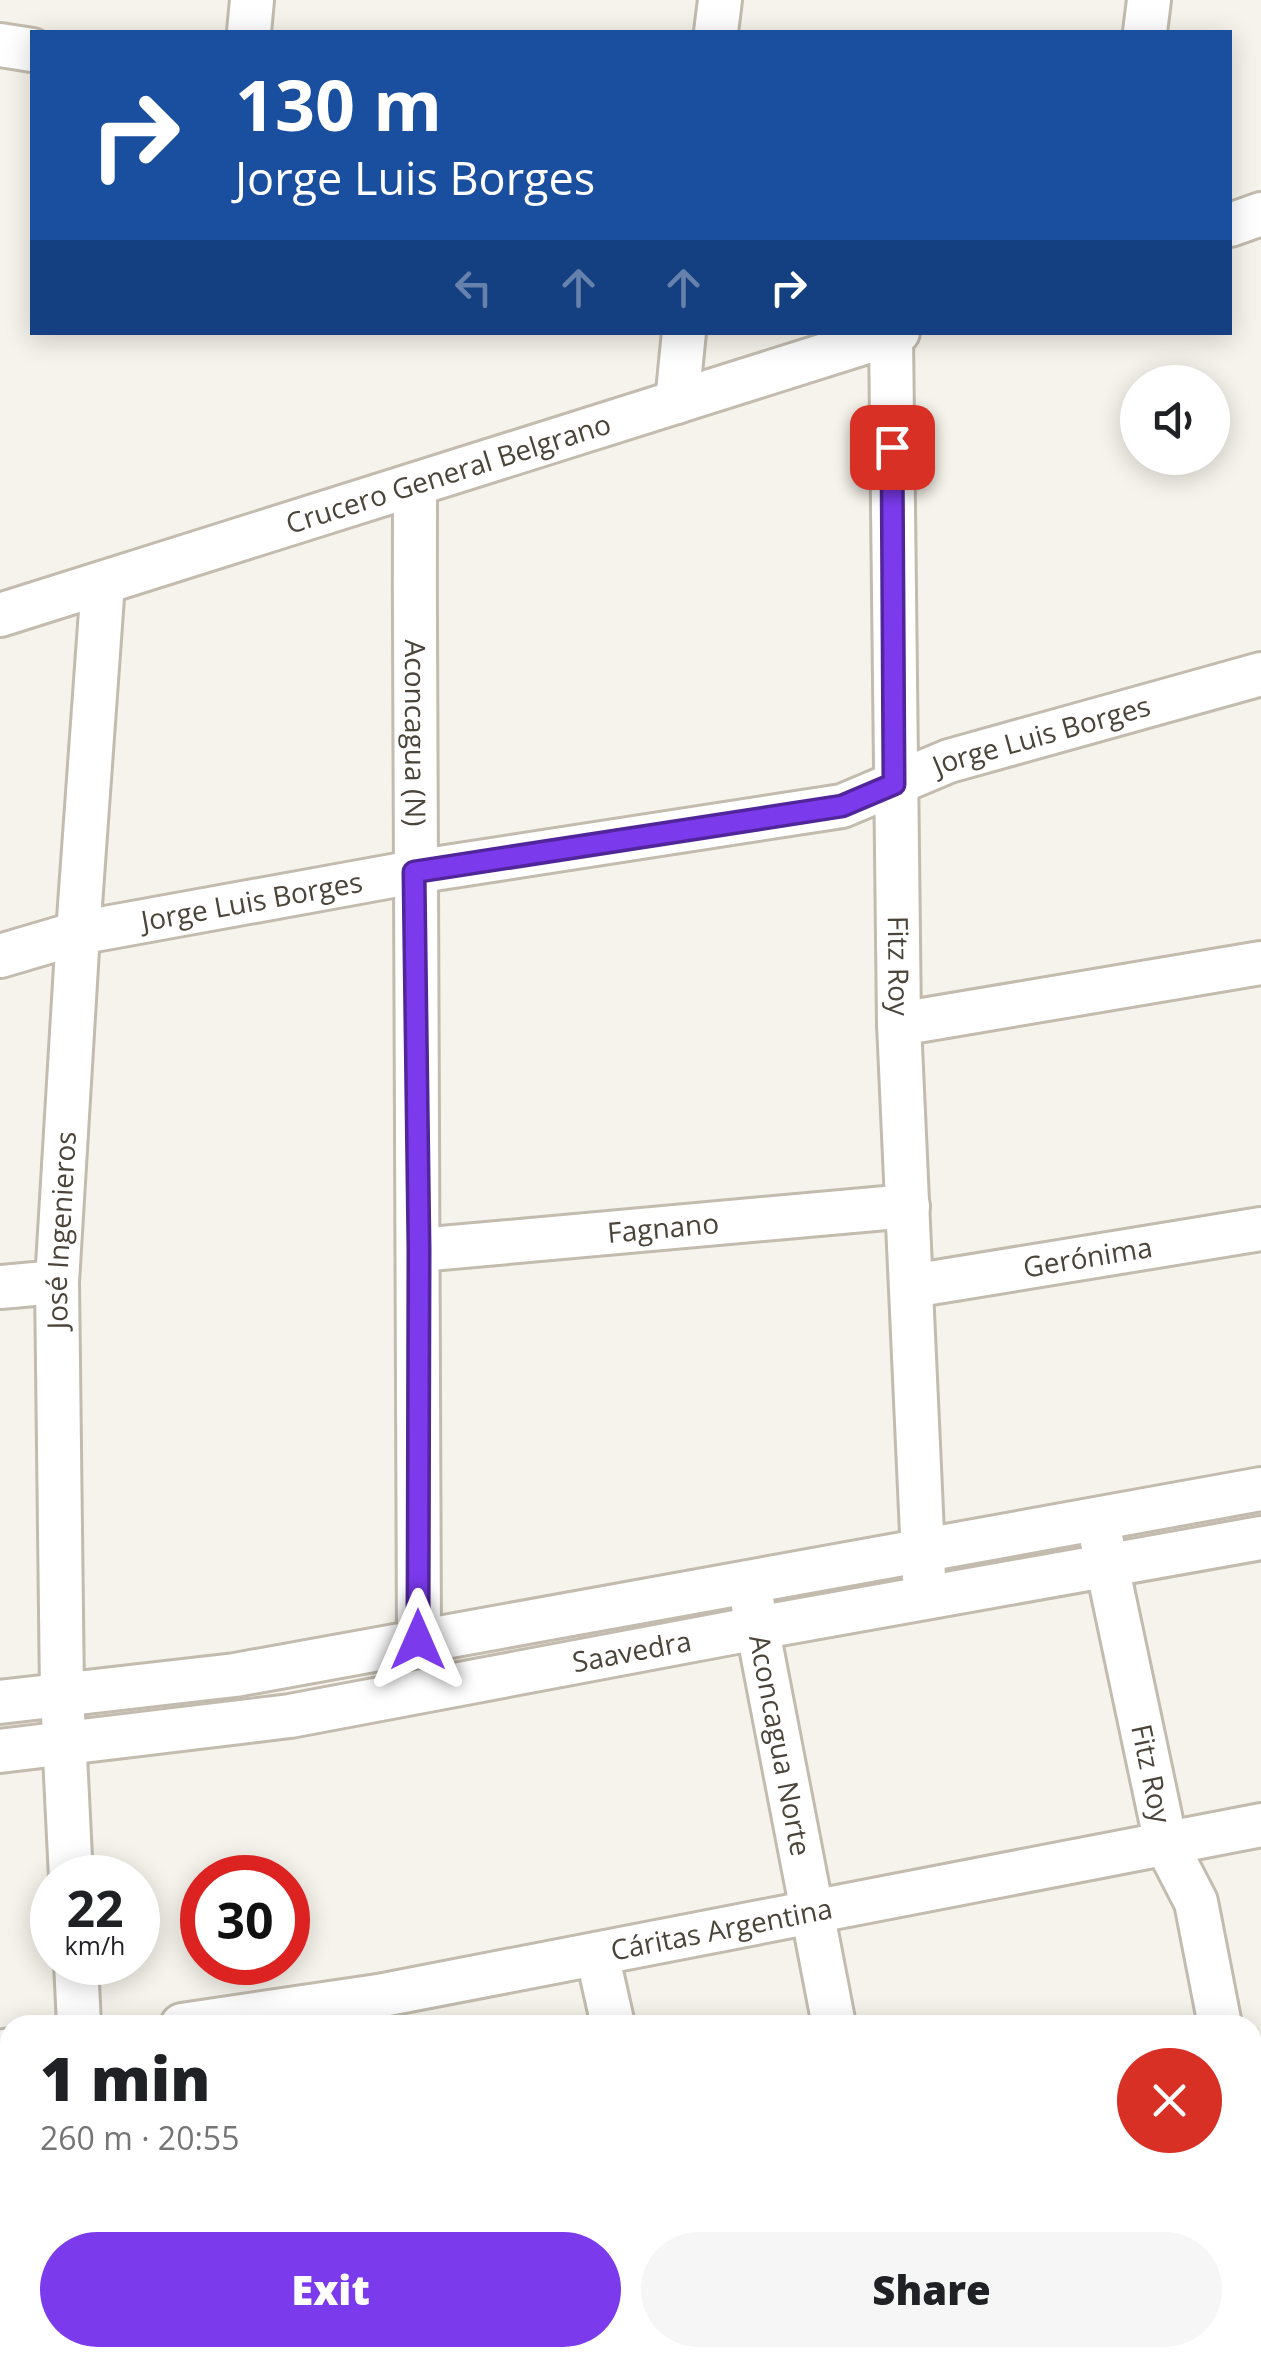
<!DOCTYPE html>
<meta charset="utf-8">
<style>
:root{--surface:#fff;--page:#f6f6f6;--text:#202124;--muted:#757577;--accent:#7c3aed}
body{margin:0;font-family:"Open Sans",sans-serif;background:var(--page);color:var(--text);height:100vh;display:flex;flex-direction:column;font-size:38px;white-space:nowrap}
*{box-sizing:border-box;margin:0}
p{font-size:32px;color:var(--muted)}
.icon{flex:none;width:55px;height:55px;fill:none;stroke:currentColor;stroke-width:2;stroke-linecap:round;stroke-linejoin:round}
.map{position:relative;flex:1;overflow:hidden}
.side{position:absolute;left:0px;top:2015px;width:1262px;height:352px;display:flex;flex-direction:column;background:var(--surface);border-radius:30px 30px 0 0;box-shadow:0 5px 25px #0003}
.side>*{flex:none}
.banner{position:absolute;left:30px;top:30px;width:1202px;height:305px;border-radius:0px;box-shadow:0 5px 25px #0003;background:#1a4fa0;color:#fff;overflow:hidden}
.controls{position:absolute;left:1120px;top:365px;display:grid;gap:20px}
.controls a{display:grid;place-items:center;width:110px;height:110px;border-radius:50%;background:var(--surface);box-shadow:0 5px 25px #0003;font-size:50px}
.speed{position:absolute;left:30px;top:1855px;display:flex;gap:20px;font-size:50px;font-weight:700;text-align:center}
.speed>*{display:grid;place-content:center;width:130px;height:130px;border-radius:50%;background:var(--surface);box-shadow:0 5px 25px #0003;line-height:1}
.speed small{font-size:25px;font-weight:400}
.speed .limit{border:15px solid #d22;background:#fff;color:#111}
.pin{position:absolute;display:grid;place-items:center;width:85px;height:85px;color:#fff;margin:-42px;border-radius:20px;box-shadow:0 5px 15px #0006}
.me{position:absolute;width:110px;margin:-55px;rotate:0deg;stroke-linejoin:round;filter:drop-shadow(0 0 8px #0008)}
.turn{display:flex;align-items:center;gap:35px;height:210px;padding:0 40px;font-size:45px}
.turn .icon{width:130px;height:130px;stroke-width:2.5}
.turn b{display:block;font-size:70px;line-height:85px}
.lanes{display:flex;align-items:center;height:95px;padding:0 40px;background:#0003;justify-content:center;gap:50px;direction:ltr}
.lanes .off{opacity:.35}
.round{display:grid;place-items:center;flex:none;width:105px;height:105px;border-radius:52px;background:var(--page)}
.head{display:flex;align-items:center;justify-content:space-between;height:170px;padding:0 40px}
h1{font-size:60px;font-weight:800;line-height:75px}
.button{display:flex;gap:20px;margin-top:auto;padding:20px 40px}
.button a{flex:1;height:115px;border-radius:60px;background:var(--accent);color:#fff;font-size:40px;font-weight:800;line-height:115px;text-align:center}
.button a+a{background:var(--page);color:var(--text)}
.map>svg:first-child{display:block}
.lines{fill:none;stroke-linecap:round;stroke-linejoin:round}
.minor-casing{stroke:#c2bbae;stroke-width:48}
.minor{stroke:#fff;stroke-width:42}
.route-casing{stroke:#51269a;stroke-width:25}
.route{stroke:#7c3aed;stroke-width:18}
.labels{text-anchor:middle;stroke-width:9;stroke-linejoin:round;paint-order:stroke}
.street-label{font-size:28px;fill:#4b4439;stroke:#fff}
</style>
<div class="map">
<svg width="1261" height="2367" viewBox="0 0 1261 2367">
<rect width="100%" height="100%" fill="#f6f3ec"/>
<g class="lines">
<defs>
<g id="minor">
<path d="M 249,32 L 252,0"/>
<path d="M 716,32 L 720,0"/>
<path d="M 1145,32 L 1149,0"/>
<path d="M 0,45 L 32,50"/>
<path d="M 1230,225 L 1261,214"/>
<path id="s1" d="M 891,334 L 899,1024 L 924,1578"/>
<path d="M 677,402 L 684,332"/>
<path id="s2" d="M 415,485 C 414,870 419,1255 419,1640"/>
<path id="s3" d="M 0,615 L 898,332"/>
<path id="s4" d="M 0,956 L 78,933 L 414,872 L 842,806 L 949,761 L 1261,674"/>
<path d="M 899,1024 L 1261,963"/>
<path id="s5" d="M 419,1250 L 908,1206"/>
<path id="s6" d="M 912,1286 L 1261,1229"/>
<path d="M 0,1287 L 57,1282"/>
<path id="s7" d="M 1101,1537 L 1166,1844 L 1196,1902 L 1220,2025"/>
<path id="s8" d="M 752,1600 L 834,2025"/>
<path d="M 0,1702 L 235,1675 L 1261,1489"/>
<path id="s9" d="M 0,1751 L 290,1716 L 757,1628 L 1261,1538"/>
<path id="s10" d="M 71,1878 L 62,1694 L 57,1282 L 78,933 L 103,583"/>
<path d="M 597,1954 L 613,2025"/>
<path d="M 76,1962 L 79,2025"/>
<path id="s11" d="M 182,2025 L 378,1996 L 1261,1825"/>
<path d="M 0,2052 L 10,2050"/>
<path d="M 1252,2192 L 1261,2235"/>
<path d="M 1252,2310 L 1261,2309"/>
<path d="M 96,2358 L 96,2367"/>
<path d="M 425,2358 L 427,2367"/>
<path d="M 897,2358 L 899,2367"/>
<path d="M 945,2367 L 997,2358"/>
</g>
</defs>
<!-- minor casing -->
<use href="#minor" class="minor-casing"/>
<!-- minor -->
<use href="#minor" class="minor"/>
</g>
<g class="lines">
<defs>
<path id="route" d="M 418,1640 L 419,1250 L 414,872 L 842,806 L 894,784 L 892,447"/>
</defs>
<!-- route casing -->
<use href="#route" class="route-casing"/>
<!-- route -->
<use href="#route" class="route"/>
</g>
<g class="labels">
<!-- street labels -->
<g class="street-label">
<text dy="10" stroke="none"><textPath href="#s3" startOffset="470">Crucero General Belgrano</textPath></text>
<text dy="10" stroke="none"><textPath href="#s2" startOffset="248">Aconcagua (N)</textPath></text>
<text dy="10" stroke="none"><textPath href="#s4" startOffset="1068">Jorge Luis Borges</textPath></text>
<text dy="10" stroke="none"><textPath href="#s4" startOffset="258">Jorge Luis Borges</textPath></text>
<text dy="10" stroke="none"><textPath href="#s1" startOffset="632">Fitz Roy</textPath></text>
<text dy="10" stroke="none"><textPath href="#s5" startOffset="245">Fagnano</textPath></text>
<text dy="10" stroke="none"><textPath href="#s10" startOffset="648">José Ingenieros</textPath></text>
<text dy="10" stroke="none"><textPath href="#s6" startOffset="178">Gerónima</textPath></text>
<text dy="10" stroke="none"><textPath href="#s9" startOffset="640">Saavedra</textPath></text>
<text dy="10" stroke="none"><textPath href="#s8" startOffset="148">Aconcagua Norte</textPath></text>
<text dy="10" stroke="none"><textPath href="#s7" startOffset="242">Fitz Roy</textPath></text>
<text dy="10" stroke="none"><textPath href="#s11" startOffset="548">Cáritas Argentina</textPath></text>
</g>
</g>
</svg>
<div class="controls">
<a><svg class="icon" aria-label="sound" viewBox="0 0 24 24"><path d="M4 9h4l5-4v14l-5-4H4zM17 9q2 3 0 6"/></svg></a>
</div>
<div class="speed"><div>22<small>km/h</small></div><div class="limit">30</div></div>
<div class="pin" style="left:892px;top:447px;background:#d93025"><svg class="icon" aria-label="arrive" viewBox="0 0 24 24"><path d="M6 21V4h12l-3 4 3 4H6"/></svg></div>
<svg class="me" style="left:418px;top:1640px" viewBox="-20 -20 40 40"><path d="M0-17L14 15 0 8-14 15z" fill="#7c3aed" stroke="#fff" stroke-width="4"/></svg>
<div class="banner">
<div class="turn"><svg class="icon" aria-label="right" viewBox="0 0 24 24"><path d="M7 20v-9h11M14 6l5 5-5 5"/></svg><div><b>130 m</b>Jorge Luis Borges</div></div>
<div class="lanes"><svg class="icon off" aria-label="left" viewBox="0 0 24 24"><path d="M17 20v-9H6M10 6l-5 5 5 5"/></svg><svg class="icon off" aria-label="ahead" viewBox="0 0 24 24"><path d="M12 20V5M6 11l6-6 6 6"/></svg><svg class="icon off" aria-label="ahead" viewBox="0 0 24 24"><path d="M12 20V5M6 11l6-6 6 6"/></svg><svg class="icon" aria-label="right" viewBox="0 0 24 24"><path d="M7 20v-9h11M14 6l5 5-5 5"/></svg></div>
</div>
<section class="side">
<div class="head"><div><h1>1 min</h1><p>260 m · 20:55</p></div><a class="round" style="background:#d93025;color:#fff"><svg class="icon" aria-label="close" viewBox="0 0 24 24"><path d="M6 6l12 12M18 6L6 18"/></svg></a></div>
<div class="button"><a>Exit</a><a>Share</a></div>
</section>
</div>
